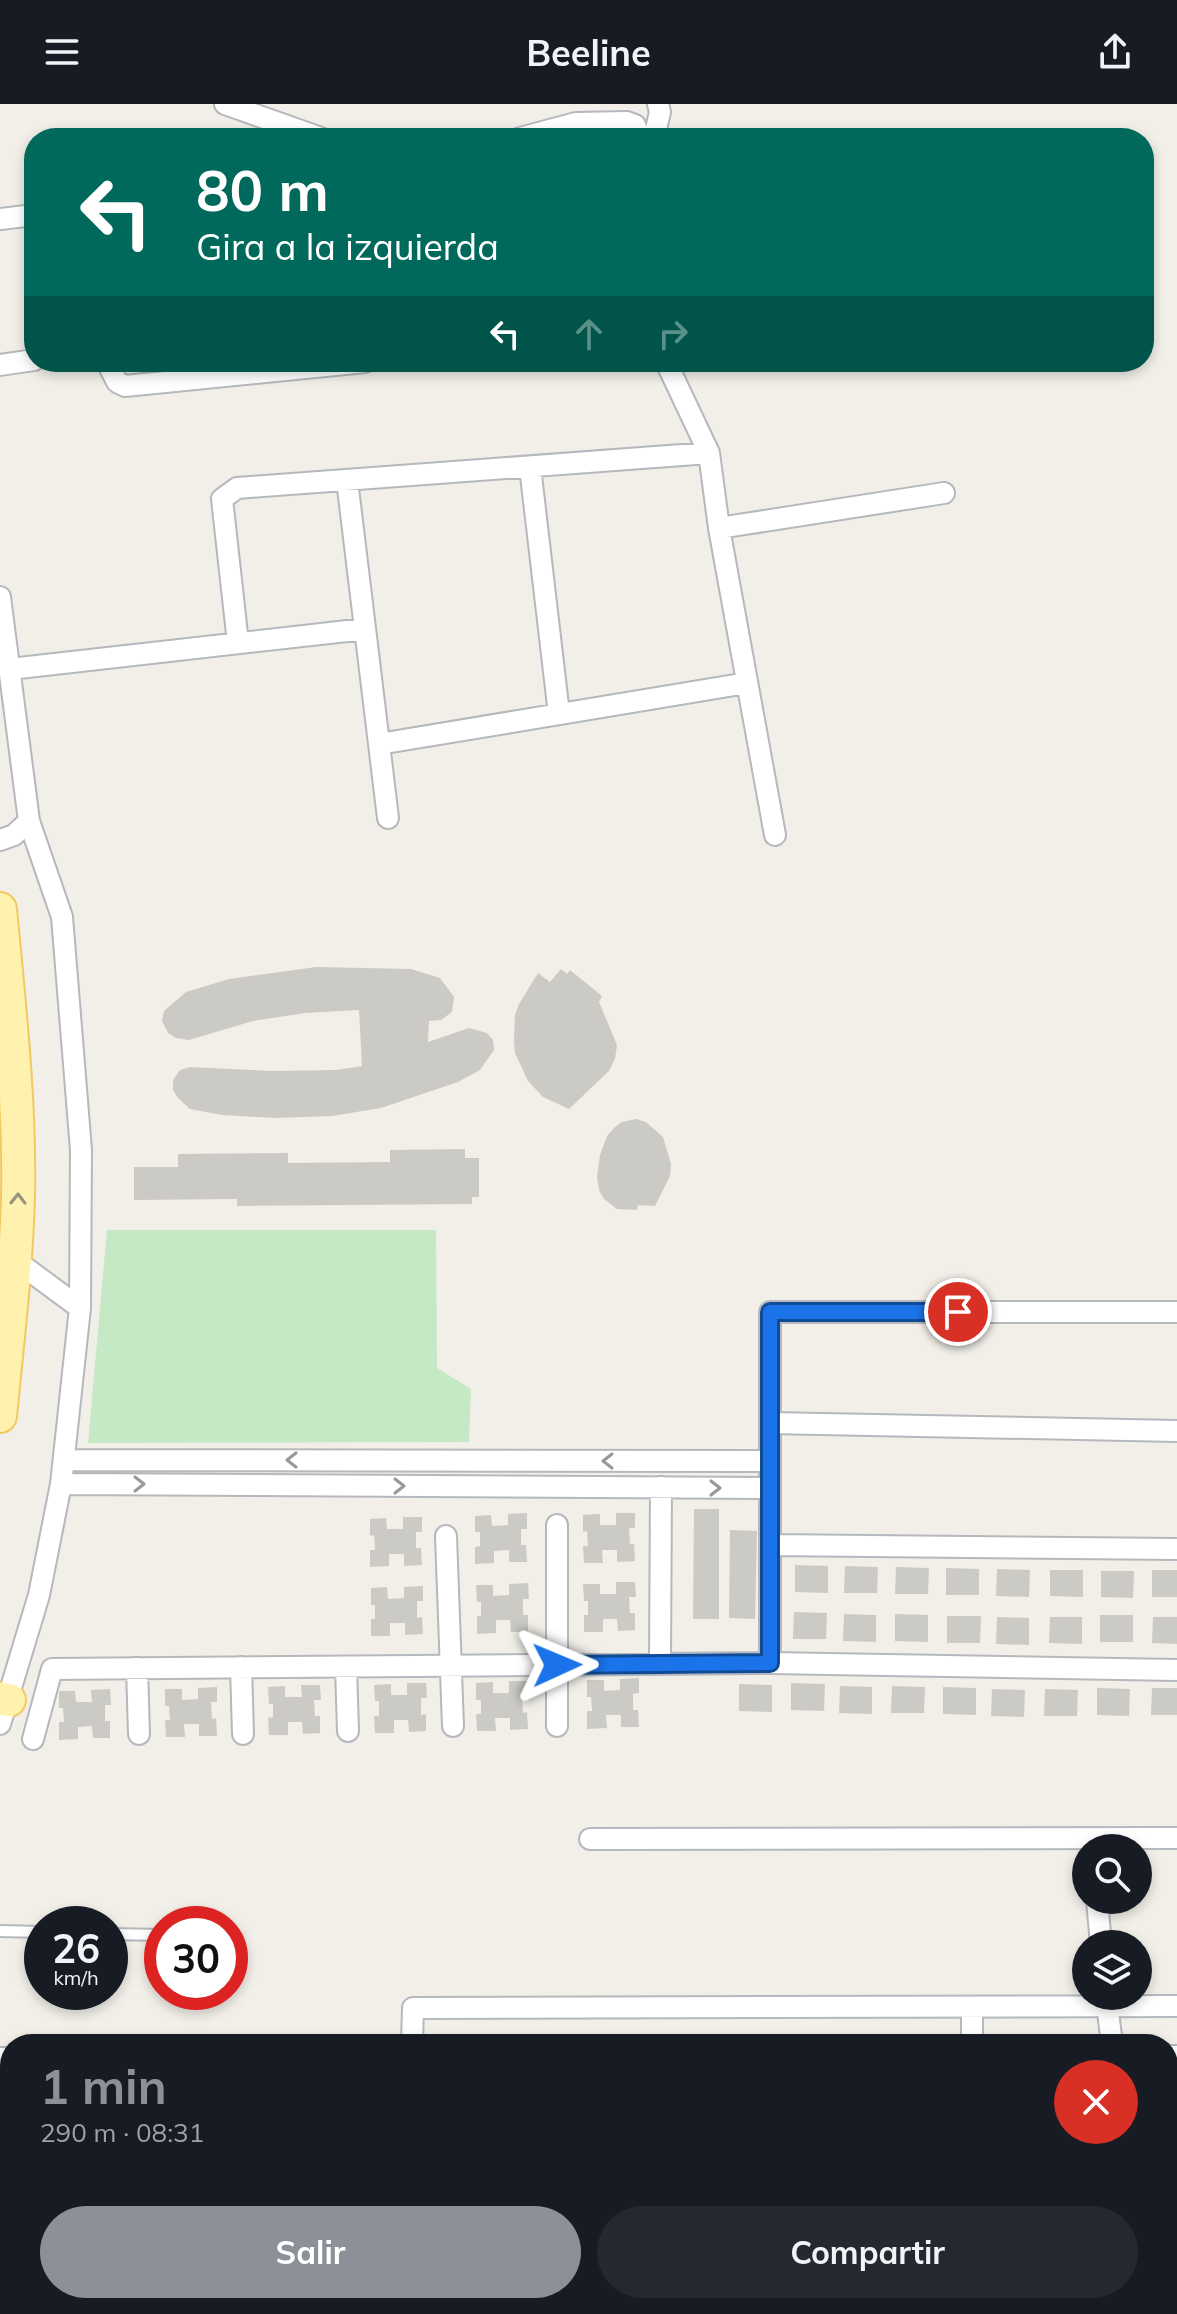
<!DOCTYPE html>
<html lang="es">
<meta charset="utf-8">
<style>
:root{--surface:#171b24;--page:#242831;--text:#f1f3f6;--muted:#9ea1a6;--accent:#8c9099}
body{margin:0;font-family:Mulish,sans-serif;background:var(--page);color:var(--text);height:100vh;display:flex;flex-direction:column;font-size:30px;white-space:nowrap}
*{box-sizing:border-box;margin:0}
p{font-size:26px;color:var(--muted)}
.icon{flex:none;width:44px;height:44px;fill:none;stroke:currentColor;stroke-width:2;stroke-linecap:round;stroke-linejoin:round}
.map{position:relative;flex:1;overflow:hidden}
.details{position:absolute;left:0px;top:1930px;width:1178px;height:280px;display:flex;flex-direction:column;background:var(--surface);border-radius:32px 32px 0 0;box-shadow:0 4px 12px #0003}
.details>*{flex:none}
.hud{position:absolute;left:24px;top:24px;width:1130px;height:244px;border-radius:32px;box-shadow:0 4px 12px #0003;background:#00695c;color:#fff;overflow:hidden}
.buttons{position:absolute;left:1072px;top:1730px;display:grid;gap:16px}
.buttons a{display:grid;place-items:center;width:80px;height:80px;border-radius:50%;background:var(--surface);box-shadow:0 4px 12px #0003;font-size:40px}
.speed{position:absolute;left:24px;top:1802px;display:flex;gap:16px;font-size:40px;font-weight:700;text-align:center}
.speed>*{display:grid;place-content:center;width:104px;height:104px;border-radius:50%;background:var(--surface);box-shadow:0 4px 12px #0003;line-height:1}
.speed small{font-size:20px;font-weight:400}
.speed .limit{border:12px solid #d22;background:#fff;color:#111}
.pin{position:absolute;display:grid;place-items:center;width:68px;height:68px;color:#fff;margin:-34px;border:4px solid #fff;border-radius:50%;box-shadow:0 2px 8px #0007}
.me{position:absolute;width:88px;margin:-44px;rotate:89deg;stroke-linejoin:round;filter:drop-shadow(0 0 6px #0008)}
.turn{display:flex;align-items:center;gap:28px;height:168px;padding:0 40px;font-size:36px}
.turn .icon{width:104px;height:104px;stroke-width:2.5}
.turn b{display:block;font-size:56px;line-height:68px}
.lanes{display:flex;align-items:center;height:76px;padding:0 40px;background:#0003;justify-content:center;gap:40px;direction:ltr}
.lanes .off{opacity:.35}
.round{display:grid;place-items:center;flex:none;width:84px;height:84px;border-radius:42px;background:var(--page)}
.headline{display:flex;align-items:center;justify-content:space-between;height:136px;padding:0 40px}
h1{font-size:48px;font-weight:700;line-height:60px;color:var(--accent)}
.primary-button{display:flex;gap:16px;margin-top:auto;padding:16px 40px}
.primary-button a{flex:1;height:92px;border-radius:48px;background:var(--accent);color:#fff;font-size:32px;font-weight:700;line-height:92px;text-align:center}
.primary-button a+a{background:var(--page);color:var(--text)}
header{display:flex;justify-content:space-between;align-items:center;height:104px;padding:0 40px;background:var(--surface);font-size:36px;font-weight:700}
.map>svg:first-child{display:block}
.green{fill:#c5e8c5}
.building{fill:#cccac5}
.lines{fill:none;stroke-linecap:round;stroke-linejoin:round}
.lane-casing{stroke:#b5b8bc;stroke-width:14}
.street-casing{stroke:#b5b8bc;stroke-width:24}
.primary-casing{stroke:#f2c960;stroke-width:36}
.lane{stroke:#fff;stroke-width:10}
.street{stroke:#fff;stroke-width:20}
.primary{stroke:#fff2af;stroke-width:32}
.oneway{stroke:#979581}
.oneway2{stroke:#979a9d}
.route-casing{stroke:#114b97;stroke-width:20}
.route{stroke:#1a73e8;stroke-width:14}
</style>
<header><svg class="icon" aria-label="menu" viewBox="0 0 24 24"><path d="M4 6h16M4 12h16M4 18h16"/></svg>Beeline<svg class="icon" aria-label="share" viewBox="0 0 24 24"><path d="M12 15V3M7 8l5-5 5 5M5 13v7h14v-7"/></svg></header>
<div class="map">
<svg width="1177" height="2210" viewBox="0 0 1177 2210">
<rect width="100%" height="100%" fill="#f1efe8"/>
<!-- green -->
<path class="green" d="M 107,1126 L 436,1126 L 437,1264 L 471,1285 L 469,1338 L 88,1339 Z"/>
<!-- building -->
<path class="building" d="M 316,863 L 411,865 L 440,874 L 454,893 L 452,908 L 441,916 L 429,917 L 428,938 L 469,924 L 487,929 L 493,936 L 494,946 L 480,966 L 458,978 L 381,1004 L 332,1012 L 276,1014 L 222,1011 L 190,1005 L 178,994 L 173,986 L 173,976 L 180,966 L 190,963 L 272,967 L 336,966 L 362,962 L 359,906 L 305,909 L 253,917 L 189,936 L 176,934 L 168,929 L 162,917 L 164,907 L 186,888 L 229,875 Z
M 561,865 L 567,870 L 570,866 L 602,892 L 599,898 L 617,941 L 615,955 L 609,967 L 569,1005 L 543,993 L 528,977 L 515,949 L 514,937 L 515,911 L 519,900 L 538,869 L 550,878 Z
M 636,1015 L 646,1018 L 663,1033 L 671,1060 L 670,1072 L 655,1102 L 638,1101 L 637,1106 L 617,1105 L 604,1095 L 599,1086 L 597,1073 L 600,1051 L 607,1032 L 614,1024 L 622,1018 Z
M 465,1045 L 465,1054 L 479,1054 L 479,1093 L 472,1093 L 472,1100 L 237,1102 L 237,1095 L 134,1096 L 134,1063 L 178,1063 L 178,1050 L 288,1049 L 288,1059 L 390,1058 L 390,1046 Z
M 694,1405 L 719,1405 L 719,1515 L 693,1515 Z
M 527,1409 L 527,1425 L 521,1425 L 521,1441 L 526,1441 L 527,1458 L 509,1458 L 509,1446 L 494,1447 L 494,1459 L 475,1460 L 475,1443 L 480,1442 L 480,1428 L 475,1428 L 475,1412 L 491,1411 L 492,1422 L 508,1421 L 508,1410 Z
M 616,1409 L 635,1409 L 635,1424 L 629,1424 L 630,1440 L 634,1440 L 635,1457 L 617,1458 L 617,1446 L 602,1446 L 603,1459 L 584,1459 L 583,1442 L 588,1442 L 587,1427 L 583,1428 L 583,1411 L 600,1410 L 600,1421 L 616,1421 Z
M 403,1413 L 422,1413 L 422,1428 L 416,1428 L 416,1444 L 421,1444 L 422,1461 L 404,1462 L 404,1450 L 389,1450 L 389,1462 L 370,1463 L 370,1446 L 375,1446 L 374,1431 L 370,1432 L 370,1415 L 386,1414 L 387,1425 L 403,1425 Z
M 730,1426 L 757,1427 L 755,1515 L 729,1514 Z
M 795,1461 L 828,1462 L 828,1489 L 795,1488 Z
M 845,1462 L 878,1463 L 877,1489 L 844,1489 Z
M 896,1463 L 929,1464 L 928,1490 L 895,1490 Z
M 946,1464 L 979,1465 L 979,1491 L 946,1491 Z
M 997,1465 L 1030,1466 L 1029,1493 L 996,1492 Z
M 1050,1466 L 1083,1466 L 1083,1493 L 1050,1492 Z
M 1152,1466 L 1177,1466 L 1177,1493 L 1152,1493 Z
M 1101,1467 L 1134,1467 L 1133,1494 L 1101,1493 Z
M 616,1478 L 635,1478 L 636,1493 L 629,1493 L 630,1509 L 635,1509 L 635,1526 L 618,1527 L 617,1515 L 603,1515 L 603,1528 L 584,1528 L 584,1511 L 588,1511 L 588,1497 L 584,1497 L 583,1480 L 600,1480 L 600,1490 L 616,1490 Z
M 528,1479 L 529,1495 L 523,1495 L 523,1511 L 528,1511 L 528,1528 L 511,1528 L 510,1516 L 496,1516 L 496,1529 L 477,1530 L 477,1512 L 481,1512 L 481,1498 L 477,1498 L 476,1481 L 493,1481 L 493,1492 L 509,1491 L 509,1480 Z
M 423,1482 L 423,1497 L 417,1497 L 417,1514 L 422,1513 L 423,1530 L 405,1531 L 405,1519 L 390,1519 L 390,1532 L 371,1532 L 371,1515 L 375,1515 L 375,1501 L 371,1501 L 371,1484 L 387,1483 L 388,1495 L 404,1494 L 404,1483 Z
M 794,1508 L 827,1509 L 826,1535 L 793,1535 Z
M 844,1510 L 876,1511 L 876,1538 L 843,1537 Z
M 895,1510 L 928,1511 L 928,1538 L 895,1537 Z
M 1100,1511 L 1133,1511 L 1133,1538 L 1100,1538 Z
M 947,1512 L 981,1512 L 980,1539 L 947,1539 Z
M 997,1513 L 1029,1514 L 1029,1541 L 996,1540 Z
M 1050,1513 L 1082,1513 L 1082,1540 L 1049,1539 Z
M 1153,1513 L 1177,1513 L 1177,1540 L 1152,1539 Z
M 639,1574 L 639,1589 L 633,1590 L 633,1606 L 638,1606 L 639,1623 L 621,1623 L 621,1611 L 606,1611 L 607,1624 L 587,1625 L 587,1607 L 592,1607 L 591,1593 L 587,1593 L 587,1576 L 604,1576 L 604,1587 L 620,1586 L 620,1575 Z
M 509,1577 L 528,1577 L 528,1592 L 522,1592 L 523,1609 L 527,1608 L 528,1625 L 510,1626 L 510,1614 L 495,1614 L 496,1627 L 477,1627 L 476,1610 L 481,1610 L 481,1596 L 476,1596 L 476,1579 L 493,1578 L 493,1589 L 509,1589 Z
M 407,1579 L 426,1579 L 427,1594 L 421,1594 L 421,1611 L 426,1610 L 426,1627 L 409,1628 L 408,1616 L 394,1616 L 394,1629 L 375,1629 L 374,1612 L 379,1612 L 379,1597 L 375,1597 L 374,1581 L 391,1580 L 391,1591 L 407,1591 Z
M 791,1579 L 825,1580 L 824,1607 L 791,1606 Z
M 739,1580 L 772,1581 L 772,1608 L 739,1607 Z
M 301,1581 L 320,1581 L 321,1596 L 314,1596 L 315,1612 L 320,1612 L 320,1629 L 303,1630 L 302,1618 L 288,1618 L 288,1631 L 269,1631 L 268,1614 L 273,1613 L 273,1600 L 269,1600 L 268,1583 L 285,1582 L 285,1593 L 302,1593 Z
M 840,1582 L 872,1583 L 872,1610 L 839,1609 Z
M 892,1582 L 925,1583 L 924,1609 L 891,1609 Z
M 217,1583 L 217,1598 L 211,1598 L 212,1615 L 216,1614 L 217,1632 L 199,1632 L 199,1620 L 184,1620 L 185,1633 L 166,1633 L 165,1616 L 170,1616 L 169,1602 L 165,1602 L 165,1585 L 182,1585 L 182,1596 L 198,1595 L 198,1584 Z
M 943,1583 L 976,1584 L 976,1611 L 943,1610 Z
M 1097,1584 L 1130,1585 L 1129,1612 L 1097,1611 Z
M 1152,1584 L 1177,1584 L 1177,1611 L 1151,1611 Z
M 110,1585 L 111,1601 L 105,1601 L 105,1617 L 110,1617 L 110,1634 L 93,1634 L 92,1622 L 78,1623 L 78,1635 L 59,1636 L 59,1618 L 64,1618 L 63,1604 L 59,1604 L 59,1587 L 75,1587 L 76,1598 L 92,1598 L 91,1586 Z
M 992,1585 L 1025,1586 L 1024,1613 L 991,1612 Z
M 1045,1585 L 1078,1586 L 1077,1612 L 1044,1612 Z"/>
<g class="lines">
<defs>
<path id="lane" d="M 0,1827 L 42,1828
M 110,1830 L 162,1831"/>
<path id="street" d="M 225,0 L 321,34
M 520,34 L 576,19 L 627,18 L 635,21 L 640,34
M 654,34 L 660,8 L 658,0
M 0,115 L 34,111
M 107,258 L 117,278 L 125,282 L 365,258
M 666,258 L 709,349 L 719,424 L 775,731
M 0,261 L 34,256
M 530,363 L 559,610
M 347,376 L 388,714
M 719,424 L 944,389
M 0,493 L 29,717 L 62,813 L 81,1046 L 80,1204
M 238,539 L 222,395 L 237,384 L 709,349
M 10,565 L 365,525
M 379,640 L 747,579
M 0,736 L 14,731 L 29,717
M 770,1319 L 1177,1327
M 64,1356 L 770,1357
M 61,1380 L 770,1384
M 557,1421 L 557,1622
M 446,1432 L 453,1622
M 770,1441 L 1177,1445
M 770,1559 L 770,1208 L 1177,1208
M 660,1560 L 661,1383
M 241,1563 L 243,1630
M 346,1563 L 348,1627
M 137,1564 L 139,1630
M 0,1620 L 39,1491 L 61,1380 L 80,1204 L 15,1156
M 33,1635 L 52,1565 L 770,1559 L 1177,1566
M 590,1735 L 1177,1734
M 1097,1796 L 1101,1840
M 1106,1892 L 1112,1940
M 412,1940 L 413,1904 L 1177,1902
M 972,1940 L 972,1903
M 1168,1952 L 1177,1952
M 0,1954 L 10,1954
M 0,2092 L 10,2092
M 1168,2098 L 1177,2098"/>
<path id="primary" d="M 0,805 C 9,901 20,997 18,1093 C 16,1166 7,1239 0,1312
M 0,1595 L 9,1596"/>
</defs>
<!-- lane casing -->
<use href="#lane" class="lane-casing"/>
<!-- street casing -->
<use href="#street" class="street-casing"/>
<!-- primary casing -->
<use href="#primary" class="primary-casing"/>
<!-- lane -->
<use href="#lane" class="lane"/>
<!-- street -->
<use href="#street" class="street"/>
<!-- primary -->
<use href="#primary" class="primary"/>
</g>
<!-- one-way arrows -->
<defs><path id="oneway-chevron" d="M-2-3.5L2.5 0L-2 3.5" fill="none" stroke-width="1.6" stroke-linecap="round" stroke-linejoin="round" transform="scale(2)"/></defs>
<use class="oneway" href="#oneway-chevron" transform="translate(18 1095) rotate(-89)"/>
<g class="oneway2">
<use href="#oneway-chevron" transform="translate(292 1356) rotate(-180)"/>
<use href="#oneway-chevron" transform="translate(608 1357) rotate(180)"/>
<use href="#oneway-chevron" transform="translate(139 1380)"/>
<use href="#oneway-chevron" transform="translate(399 1382)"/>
<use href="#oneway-chevron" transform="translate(715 1384)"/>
</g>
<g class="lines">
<defs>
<path id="route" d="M 557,1561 L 770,1559 L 770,1208 L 958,1208"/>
</defs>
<!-- route casing -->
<use href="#route" class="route-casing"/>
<!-- route -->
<use href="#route" class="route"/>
</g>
</svg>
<div class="buttons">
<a><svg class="icon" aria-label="search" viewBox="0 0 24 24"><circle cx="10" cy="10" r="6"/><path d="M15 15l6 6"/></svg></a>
<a><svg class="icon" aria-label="layers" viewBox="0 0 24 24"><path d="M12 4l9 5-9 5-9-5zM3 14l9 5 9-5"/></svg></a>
</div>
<div class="speed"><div>26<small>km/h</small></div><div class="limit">30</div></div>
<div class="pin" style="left:958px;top:1208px;background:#d93025"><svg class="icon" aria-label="arrive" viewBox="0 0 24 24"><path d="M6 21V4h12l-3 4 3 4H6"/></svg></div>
<svg class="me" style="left:557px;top:1561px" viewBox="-20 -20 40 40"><path d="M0-17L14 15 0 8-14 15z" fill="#1a73e8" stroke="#fff" stroke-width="4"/></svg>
<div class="hud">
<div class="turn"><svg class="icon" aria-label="left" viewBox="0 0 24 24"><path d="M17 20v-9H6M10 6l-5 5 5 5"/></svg><div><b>80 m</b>Gira a la izquierda</div></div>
<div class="lanes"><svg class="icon" aria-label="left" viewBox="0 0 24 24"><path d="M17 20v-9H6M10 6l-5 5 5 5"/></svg><svg class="icon off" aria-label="ahead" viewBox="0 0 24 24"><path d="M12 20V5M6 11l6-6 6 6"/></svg><svg class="icon off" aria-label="right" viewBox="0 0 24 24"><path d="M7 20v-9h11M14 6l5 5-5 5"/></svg></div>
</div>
<section class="details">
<div class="headline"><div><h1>1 min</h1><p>290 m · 08:31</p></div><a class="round" style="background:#d93025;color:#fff"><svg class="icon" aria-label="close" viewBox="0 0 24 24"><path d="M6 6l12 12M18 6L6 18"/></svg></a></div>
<div class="primary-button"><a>Salir</a><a>Compartir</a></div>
</section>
</div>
